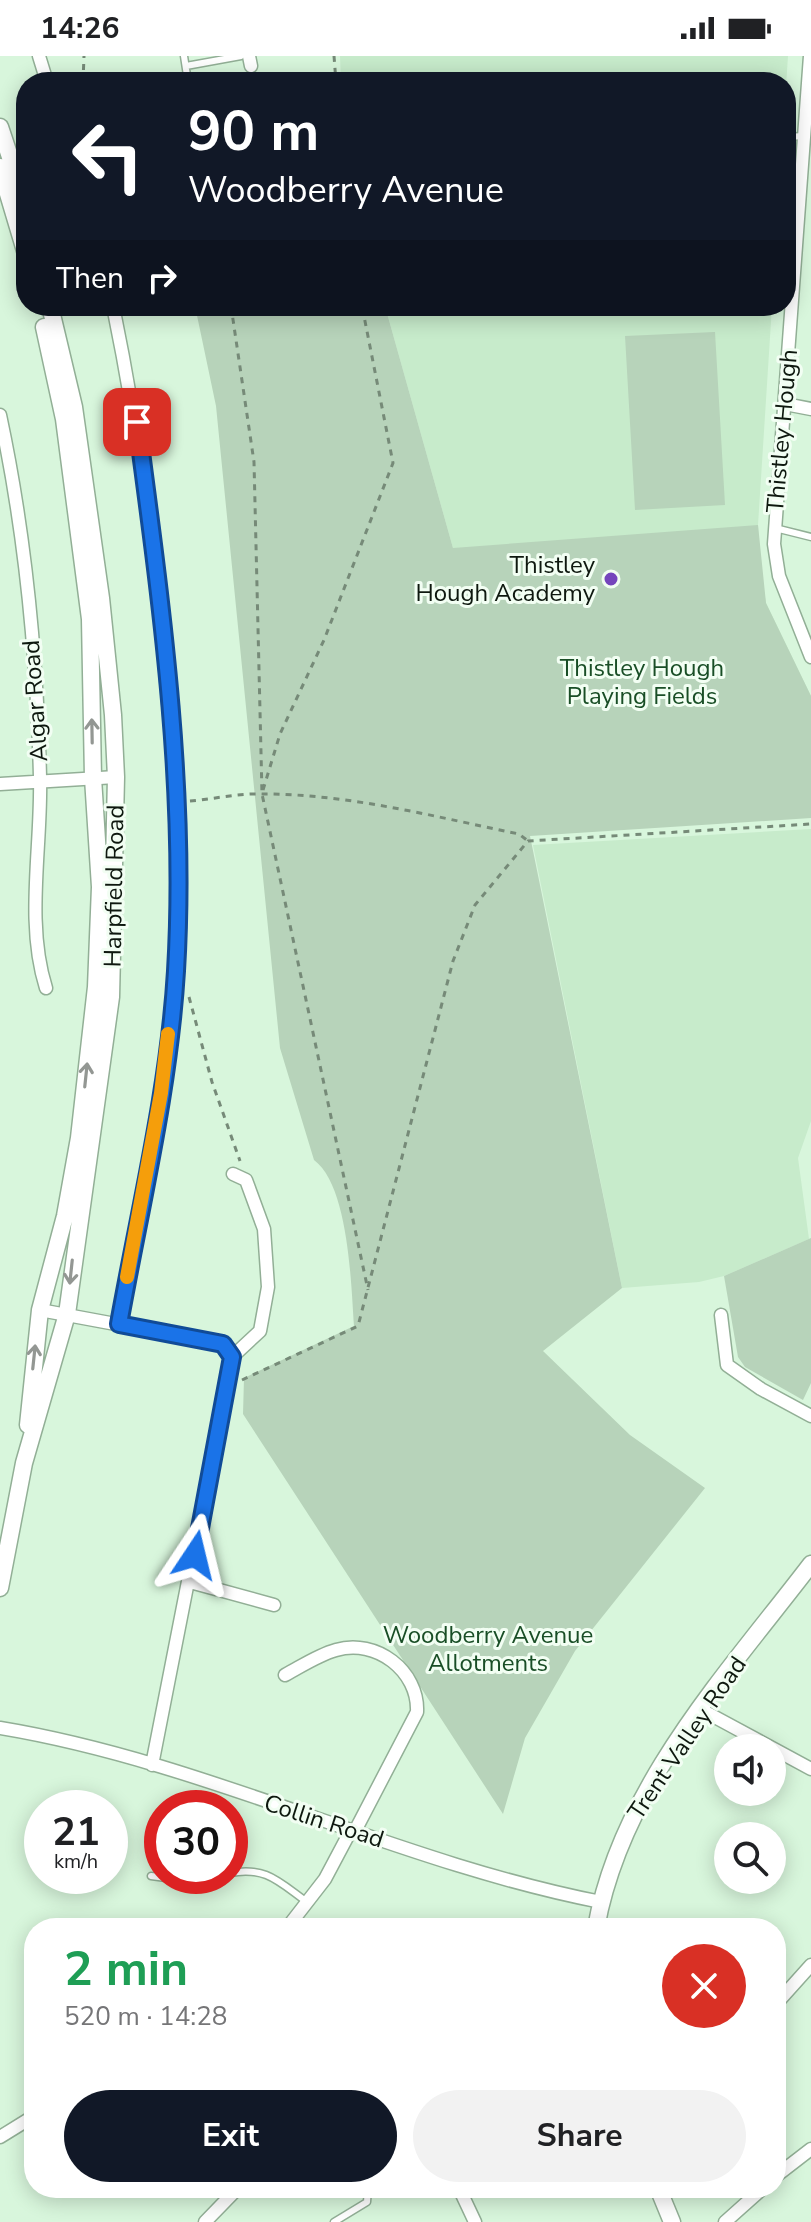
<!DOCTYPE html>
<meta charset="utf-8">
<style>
:root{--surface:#fff;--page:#f2f2f2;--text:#202124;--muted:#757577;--accent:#111827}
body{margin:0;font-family:"Nunito Sans",sans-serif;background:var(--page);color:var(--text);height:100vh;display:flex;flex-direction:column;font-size:30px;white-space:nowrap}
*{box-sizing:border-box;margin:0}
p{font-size:26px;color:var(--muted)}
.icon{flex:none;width:44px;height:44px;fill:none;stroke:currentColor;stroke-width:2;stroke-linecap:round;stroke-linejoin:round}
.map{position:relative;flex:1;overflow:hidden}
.details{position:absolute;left:24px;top:1862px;width:762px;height:280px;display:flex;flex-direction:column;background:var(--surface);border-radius:32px;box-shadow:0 4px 20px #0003}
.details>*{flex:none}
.top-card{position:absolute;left:16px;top:16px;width:780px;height:244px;border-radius:32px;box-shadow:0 4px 20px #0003;background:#111827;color:#fff;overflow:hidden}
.buttons{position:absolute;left:714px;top:1678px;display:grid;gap:16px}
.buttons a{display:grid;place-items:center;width:72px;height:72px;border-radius:50%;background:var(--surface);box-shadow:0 4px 20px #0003;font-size:40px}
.speed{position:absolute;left:24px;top:1734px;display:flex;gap:16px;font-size:40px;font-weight:700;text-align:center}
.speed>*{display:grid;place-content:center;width:104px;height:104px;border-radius:50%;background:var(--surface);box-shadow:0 4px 20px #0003;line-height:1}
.speed small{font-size:20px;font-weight:400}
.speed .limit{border:12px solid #d22;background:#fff;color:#111}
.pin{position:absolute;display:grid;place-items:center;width:68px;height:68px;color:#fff;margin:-34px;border-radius:16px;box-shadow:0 4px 12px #0006}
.me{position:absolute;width:88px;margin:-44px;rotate:10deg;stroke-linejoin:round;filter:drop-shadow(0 0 6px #0008)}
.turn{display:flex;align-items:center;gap:28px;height:168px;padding:0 40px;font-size:36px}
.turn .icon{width:104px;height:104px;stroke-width:2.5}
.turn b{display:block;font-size:56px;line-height:68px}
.then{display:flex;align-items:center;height:76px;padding:0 40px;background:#0003;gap:16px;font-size:30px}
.round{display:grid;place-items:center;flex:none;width:84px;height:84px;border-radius:42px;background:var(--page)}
.headline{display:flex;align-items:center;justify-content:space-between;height:136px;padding:0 40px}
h1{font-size:48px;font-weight:700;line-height:60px;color:#1e9e55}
.button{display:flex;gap:16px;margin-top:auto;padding:16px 40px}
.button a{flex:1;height:92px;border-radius:48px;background:var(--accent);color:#fff;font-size:32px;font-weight:700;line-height:92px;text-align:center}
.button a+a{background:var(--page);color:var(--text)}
.status{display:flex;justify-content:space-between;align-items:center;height:56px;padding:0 40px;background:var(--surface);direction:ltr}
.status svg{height:22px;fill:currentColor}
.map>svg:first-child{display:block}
.built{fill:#c7ebcb}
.green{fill:#b7d3ba}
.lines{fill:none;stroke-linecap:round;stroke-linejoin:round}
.service-casing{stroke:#92af96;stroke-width:9}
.pedestrian-casing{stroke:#92af96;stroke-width:13}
.minor-casing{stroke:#92af96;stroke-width:15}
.tertiary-casing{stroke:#92af96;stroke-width:19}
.path{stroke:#768a78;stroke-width:3;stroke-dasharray:6 6;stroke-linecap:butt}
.service{stroke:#fff;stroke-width:6}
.pedestrian{stroke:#fff;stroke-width:10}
.minor{stroke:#fff;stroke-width:12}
.tertiary{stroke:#fff;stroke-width:16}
.oneway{stroke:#939793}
.route-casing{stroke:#114b97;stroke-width:20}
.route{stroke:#1a73e8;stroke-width:14}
.slow{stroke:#f59e0b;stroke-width:14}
.poi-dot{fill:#7545bc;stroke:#f2fef3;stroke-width:3}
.labels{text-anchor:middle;stroke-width:6;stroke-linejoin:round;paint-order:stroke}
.street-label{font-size:24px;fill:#0e180f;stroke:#f2fef3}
.poi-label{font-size:24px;fill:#0e180f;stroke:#f2fef3;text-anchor:end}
.park-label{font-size:24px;fill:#194e26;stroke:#f2fef3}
</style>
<div class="status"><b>14:26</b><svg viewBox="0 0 49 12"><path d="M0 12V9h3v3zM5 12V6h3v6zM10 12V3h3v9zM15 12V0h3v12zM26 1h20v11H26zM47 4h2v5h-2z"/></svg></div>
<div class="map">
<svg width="811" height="2166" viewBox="0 0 811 2166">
<rect width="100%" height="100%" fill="#d8f6dc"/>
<!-- built -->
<path class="built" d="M 340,0 L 788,0 L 786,30 L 786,26 L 341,26 Z
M 385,250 L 772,250 L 758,469 L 760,511 L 766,547 L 811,640 L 811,762 L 453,492 Z
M 811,773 L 811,1065 L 798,1102 L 809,1183 L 724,1220 L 699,1226 L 622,1232 L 533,789 Z"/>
<!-- green -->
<path class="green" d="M 195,250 L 385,250 L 453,492 L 758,469 L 766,547 L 811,640 L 811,762 L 530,780 L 622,1232 L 543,1295 L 630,1379 L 705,1432 L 575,1595 L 525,1682 L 503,1758 L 243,1358 L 244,1322 L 354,1270 C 351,1229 349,1130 314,1104 L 280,992 L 216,350 Z
M 715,276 L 725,449 L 635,454 L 625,280 Z
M 811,1182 L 811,1327 L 803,1344 L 745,1311 L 738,1301 L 724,1220 Z"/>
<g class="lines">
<defs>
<path id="service" d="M 184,0 L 188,26
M 186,10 L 241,0
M 786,81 L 804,80
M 775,472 L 811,481
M 230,1817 C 266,1810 279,1826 307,1846
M 151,1820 L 196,1826 L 218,1820
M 334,2166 L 367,2146 L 368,2132"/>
<path id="pedestrian" d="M 786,142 L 800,143"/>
<path id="minor" d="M 39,0 L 47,26
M 249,0 L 251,10
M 810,0 L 774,488 L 779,520 L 811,601
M 113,250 C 139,377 156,503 167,633 C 176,727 182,821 176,916 C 168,1034 140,1151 119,1268
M 785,348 L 811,353
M 0,359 C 25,476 37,601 40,721 C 42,790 25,866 46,932
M 0,728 L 116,721
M 40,1254 L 223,1288 L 232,1301 L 152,1709
M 721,1259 L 727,1309 L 761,1333 L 811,1360
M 232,1301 L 260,1275 L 268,1231 L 264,1173 L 246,1124 L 233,1118
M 190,1526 L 274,1549
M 285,1619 C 302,1610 318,1599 336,1594 C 376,1582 419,1615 417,1656 L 355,1775
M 700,1653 L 811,1713
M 0,1672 C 206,1706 396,1806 601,1846
M 287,1872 L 325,1823 L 351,1774
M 776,1948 L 811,1909
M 0,2081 L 34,2060
M 776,2120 L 811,2093
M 459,2132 L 475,2166
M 205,2166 L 238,2132
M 725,2166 L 763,2132"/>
<path id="tertiary" d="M 0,71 L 26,149
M 0,111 L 26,198
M 28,1369 L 40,1254 L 65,1160 L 79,1082 L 96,931 L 100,831 L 93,722 L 90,563 L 64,363 L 44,271
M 0,1532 L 24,1407 L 67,1258 L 111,941 L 116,721 L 113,659 L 101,542 L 74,351 L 50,250
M 596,1872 C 621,1731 727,1618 811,1508
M 658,2132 L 672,2166"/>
</defs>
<!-- service casing -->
<use href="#service" class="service-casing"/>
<!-- pedestrian casing -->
<use href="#pedestrian" class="pedestrian-casing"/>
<!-- minor casing -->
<use href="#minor" class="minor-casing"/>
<!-- tertiary casing -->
<use href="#tertiary" class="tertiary-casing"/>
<!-- path -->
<path class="path" d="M 334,0 L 336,26
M 83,26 L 84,0
M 231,250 L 254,406 L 262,738 L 368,1234
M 263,734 L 280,678 L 324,584 L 393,407 L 362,250
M 190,745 C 214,743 239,737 264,738 C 349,738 436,761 519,778 L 528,785
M 189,941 L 212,1026 L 240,1105
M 242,1324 L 358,1270 L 453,905 L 475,849 L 528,785 L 811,768"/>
<!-- service -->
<use href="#service" class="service"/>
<!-- pedestrian -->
<use href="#pedestrian" class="pedestrian"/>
<!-- minor -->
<use href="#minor" class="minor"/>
<!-- tertiary -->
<use href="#tertiary" class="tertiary"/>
</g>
<!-- one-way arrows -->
<defs><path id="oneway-shaft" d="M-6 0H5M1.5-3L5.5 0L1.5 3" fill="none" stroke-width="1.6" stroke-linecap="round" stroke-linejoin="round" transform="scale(2)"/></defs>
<g class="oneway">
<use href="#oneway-shaft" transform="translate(92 675) rotate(-91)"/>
<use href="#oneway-shaft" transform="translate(86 1019) rotate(-84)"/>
<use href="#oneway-shaft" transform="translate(71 1216) rotate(96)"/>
<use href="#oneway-shaft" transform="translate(34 1301) rotate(-84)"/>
</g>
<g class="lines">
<defs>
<path id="route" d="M 137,366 C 161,547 187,732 176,915 C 169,1033 140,1151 119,1268 L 223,1288 L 232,1301 L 195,1499"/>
</defs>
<!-- route casing -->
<use href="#route" class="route-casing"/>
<!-- route -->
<use href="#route" class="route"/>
<!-- slow -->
<path class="slow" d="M 127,1221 L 161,1037 L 168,978"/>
</g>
<!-- markers -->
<circle class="poi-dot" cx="611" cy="523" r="8"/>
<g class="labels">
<!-- street labels -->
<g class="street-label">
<text transform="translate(782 375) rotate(-85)" y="8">Thistley Hough</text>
<text transform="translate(35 645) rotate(-94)" y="8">Algar Road</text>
<text transform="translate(114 830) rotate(-89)" y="8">Harpfield Road</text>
<text transform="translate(687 1682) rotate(-56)" y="8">Trent Valley Road</text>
<text transform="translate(324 1765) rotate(18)" y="8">Collin Road</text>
</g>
<!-- poi labels -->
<g class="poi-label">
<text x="595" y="517">Thistley<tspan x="595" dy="28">Hough Academy</tspan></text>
</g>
<!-- park labels -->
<g class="park-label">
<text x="642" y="620">Thistley Hough<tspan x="642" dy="28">Playing Fields</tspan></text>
<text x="488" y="1587">Woodberry Avenue<tspan x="488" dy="28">Allotments</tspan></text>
</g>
</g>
</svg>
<div class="buttons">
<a><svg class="icon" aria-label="sound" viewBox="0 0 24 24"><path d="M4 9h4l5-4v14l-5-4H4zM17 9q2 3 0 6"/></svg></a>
<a><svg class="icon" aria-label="search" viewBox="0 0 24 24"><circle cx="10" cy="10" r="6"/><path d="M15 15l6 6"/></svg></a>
</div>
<div class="speed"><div>21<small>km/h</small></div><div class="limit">30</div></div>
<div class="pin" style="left:137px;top:366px;background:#d93025"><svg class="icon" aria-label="arrive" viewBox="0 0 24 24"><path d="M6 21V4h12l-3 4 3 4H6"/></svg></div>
<svg class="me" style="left:195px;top:1499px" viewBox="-20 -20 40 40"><path d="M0-17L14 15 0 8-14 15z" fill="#1a73e8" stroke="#fff" stroke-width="4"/></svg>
<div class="top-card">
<div class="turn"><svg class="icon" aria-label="left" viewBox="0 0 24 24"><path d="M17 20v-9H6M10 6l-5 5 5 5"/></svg><div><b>90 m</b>Woodberry Avenue</div></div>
<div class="then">Then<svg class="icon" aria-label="right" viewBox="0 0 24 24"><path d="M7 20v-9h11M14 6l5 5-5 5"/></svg></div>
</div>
<section class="details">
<div class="headline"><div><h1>2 min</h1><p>520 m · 14:28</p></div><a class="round" style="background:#d93025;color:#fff"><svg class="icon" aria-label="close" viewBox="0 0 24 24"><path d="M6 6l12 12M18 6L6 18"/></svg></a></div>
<div class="button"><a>Exit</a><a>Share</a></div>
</section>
</div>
